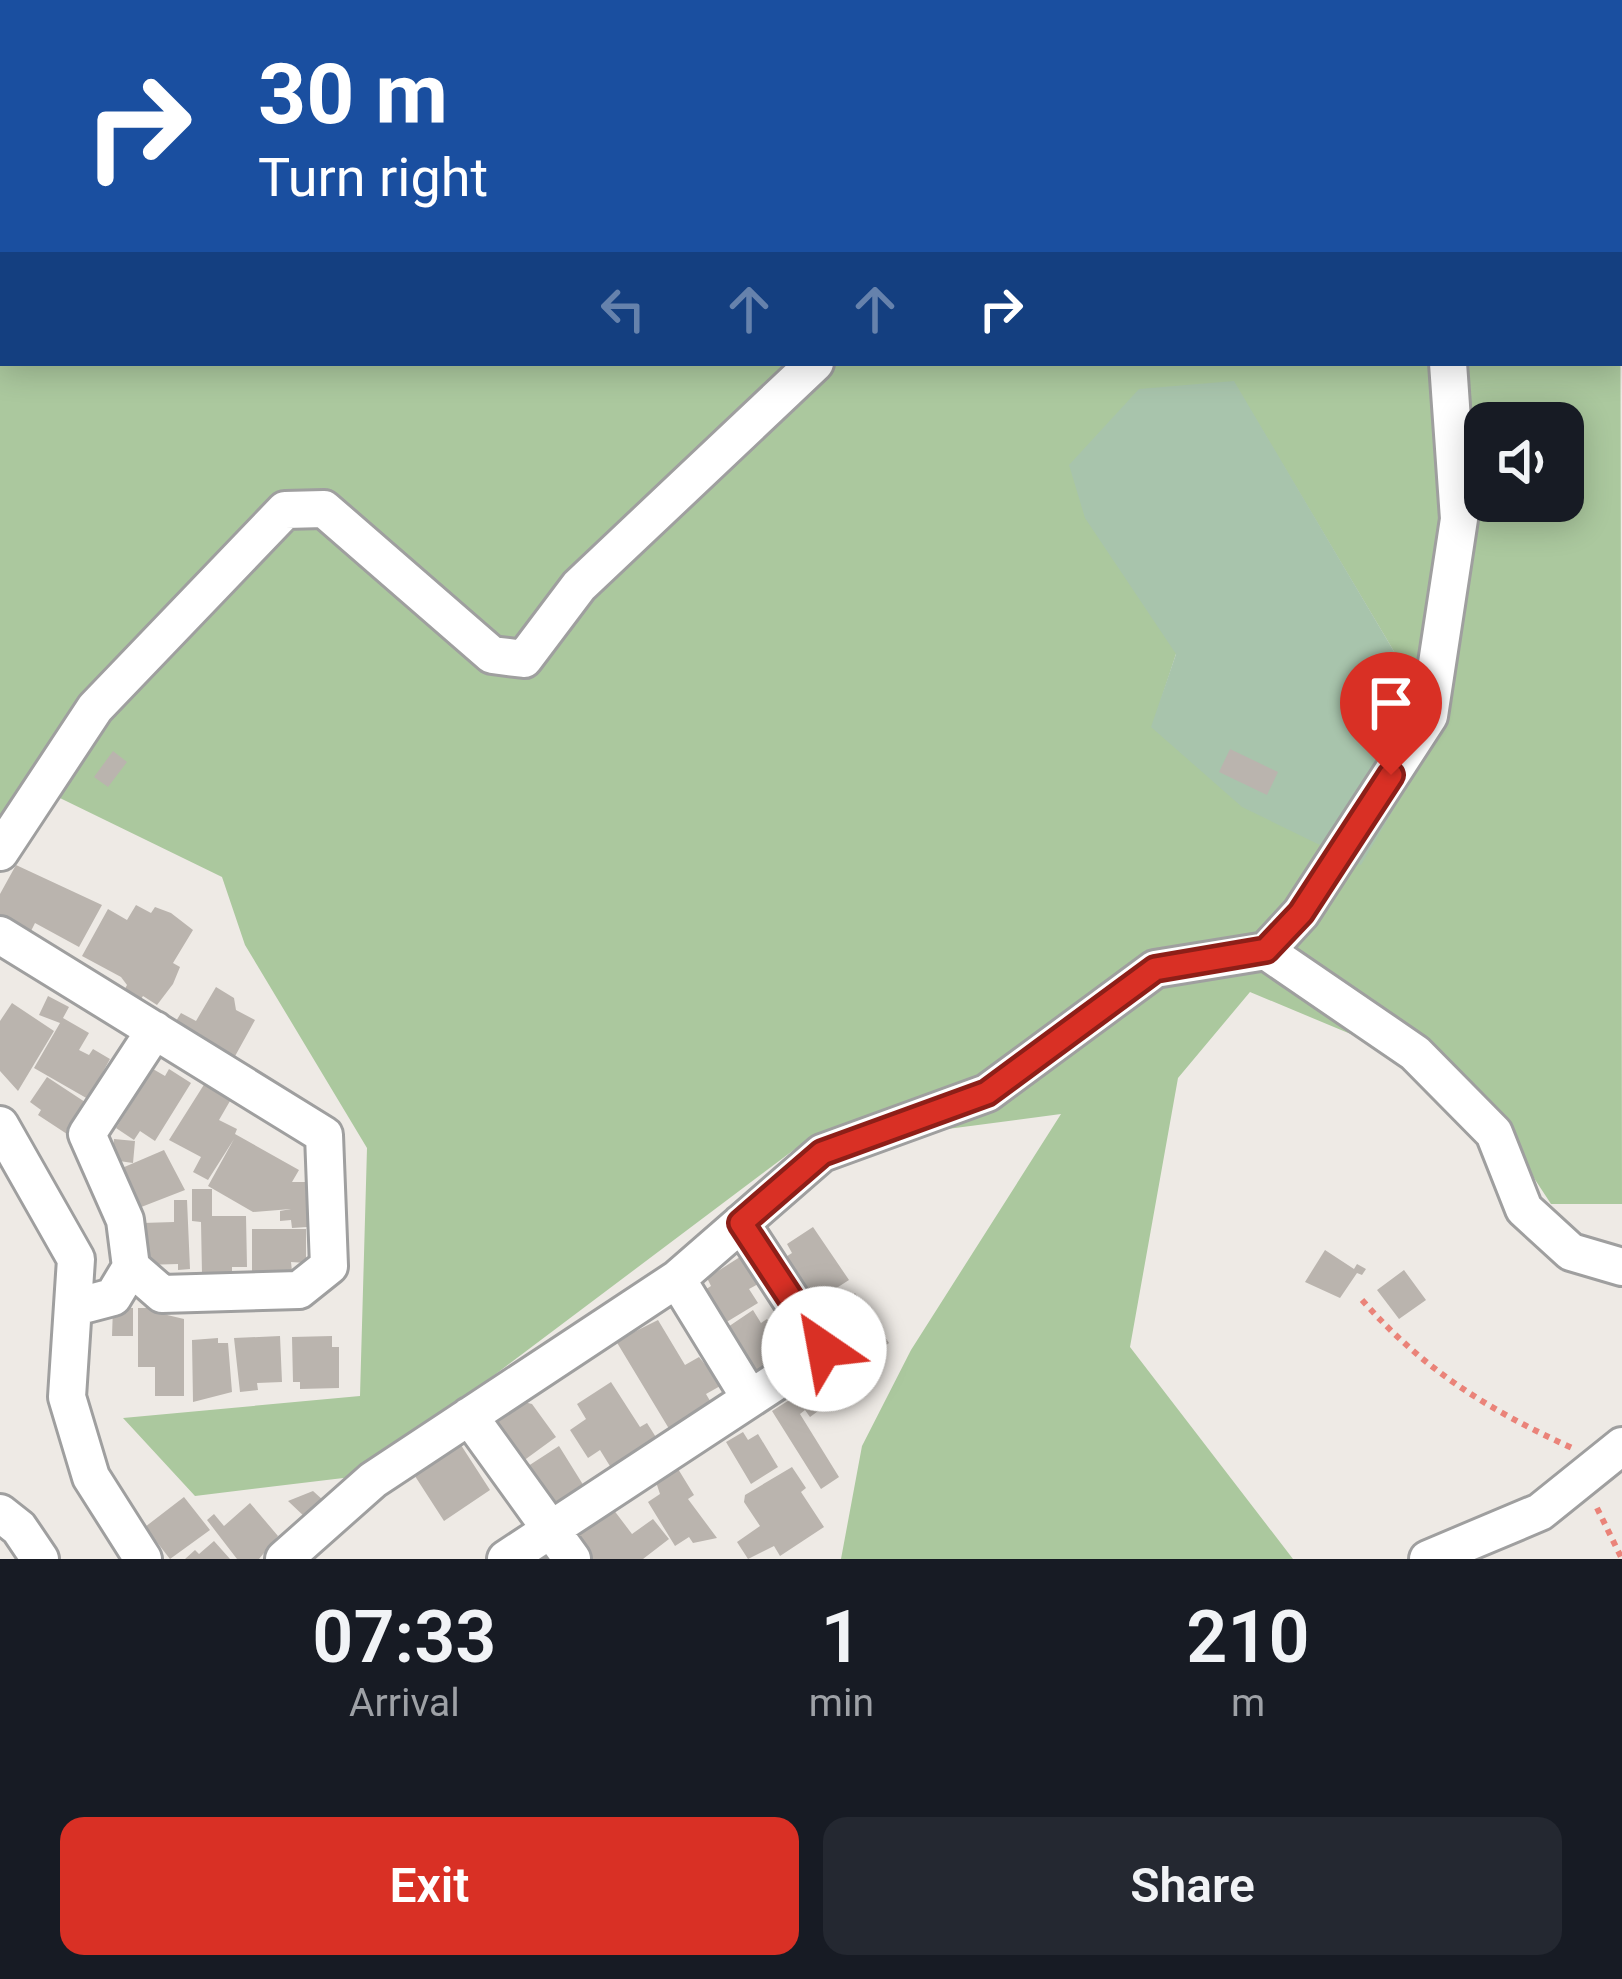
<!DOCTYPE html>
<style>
:root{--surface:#171b24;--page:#242831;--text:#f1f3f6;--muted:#9ea1a6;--accent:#d93025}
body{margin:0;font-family:Roboto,sans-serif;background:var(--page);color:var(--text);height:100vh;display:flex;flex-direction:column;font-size:45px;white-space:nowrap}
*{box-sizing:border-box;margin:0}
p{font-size:39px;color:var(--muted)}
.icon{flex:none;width:66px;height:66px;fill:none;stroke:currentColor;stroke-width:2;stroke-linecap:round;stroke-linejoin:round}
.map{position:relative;height:1559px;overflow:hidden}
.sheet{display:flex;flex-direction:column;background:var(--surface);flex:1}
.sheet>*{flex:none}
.banner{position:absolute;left:0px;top:0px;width:1623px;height:366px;box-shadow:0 6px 30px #0003;background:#1a4fa0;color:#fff;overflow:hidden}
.buttons{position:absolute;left:1464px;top:402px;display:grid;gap:24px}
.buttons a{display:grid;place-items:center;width:120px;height:120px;border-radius:24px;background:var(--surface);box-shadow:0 6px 30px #0003;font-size:60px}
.pin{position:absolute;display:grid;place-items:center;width:102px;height:102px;color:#fff;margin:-123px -51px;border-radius:50% 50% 50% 0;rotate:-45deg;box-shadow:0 0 12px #0007}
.pin .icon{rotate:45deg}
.me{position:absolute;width:132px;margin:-66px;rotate:327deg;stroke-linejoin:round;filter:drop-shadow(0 0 9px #0008)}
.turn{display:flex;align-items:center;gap:42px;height:252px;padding:0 60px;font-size:54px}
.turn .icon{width:156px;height:156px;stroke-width:2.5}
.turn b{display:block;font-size:84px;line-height:102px}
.lanes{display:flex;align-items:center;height:114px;padding:0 60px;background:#0003;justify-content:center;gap:60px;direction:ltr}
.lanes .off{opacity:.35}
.eta{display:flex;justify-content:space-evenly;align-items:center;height:204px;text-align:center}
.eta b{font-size:72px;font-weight:600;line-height:84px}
.button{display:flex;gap:24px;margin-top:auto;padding:24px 60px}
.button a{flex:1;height:138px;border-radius:24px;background:var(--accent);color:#fff;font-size:48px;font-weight:600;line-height:138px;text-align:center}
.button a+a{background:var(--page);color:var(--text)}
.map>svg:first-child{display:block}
.forest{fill:#abc89e;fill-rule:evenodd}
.cemetery{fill:#a8c4ac}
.building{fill:#bab4ae}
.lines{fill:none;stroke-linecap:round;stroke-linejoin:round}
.minor-casing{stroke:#9f9f9f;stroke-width:42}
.path{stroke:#ea8379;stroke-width:6;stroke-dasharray:6 6;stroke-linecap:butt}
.minor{stroke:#fff;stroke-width:36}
.rail{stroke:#6c6c6c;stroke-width:9;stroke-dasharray:24 24;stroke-linecap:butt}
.route-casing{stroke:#8d1f18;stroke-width:30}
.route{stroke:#d93025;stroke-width:21}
</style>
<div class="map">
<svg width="1622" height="1559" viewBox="0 0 1622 1559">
<rect width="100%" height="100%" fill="#eeeae5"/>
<!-- forest -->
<path class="forest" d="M 149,0 L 1492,0 L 1493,3 L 160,3 Z
M 1620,95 L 1622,1204 L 1551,1204 L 1473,1085 L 1250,992 L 1178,1078 L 1130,1347 L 1293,1559 L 841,1559 L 862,1446 L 911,1350 L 1061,1114 L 795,1149 L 360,1476 L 195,1496 L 123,1418 L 360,1396 L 367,1148 L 245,945 L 222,877 L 25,781 L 0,818 L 0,113 L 3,363 L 1620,363 ZM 1233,381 L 1405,670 L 1448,700 L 1152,727 L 1176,654 ZM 1485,423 L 1563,423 L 1563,501 L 1485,501 Z"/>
<!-- cemetery -->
<path class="cemetery" d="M 1234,381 L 1405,670 L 1449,700 L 1440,730 L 1361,865 L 1242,807 L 1151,727 L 1176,654 L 1085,518 L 1069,465 L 1139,389 Z"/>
<!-- building -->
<path class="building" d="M 1230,749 L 1278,772 L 1267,795 L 1219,772 Z
M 113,751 L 127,762 L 108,787 L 94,777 Z
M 16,865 L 102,905 L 79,947 L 35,923 L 30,933 L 0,916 L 0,894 Z
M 136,905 L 151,913 L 155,907 L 171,913 L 193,930 L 173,963 L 180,967 L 173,984 L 157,1005 L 143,996 L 137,1005 L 121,996 L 127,985 L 121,977 L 82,956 L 108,909 L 127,920 Z
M 216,987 L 234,998 L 236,1010 L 255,1020 L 234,1058 L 173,1026 L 181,1013 L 196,1021 Z
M 48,996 L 69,1007 L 63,1018 L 89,1033 L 79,1050 L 89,1055 L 93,1049 L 110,1059 L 88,1099 L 34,1068 L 60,1023 L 39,1015 Z
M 12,1003 L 54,1031 L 18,1091 L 0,1071 L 0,1021 Z
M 153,1069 L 165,1076 L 169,1069 L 191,1083 L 155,1141 L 140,1131 L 134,1140 L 116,1128 Z
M 47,1077 L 88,1104 L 67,1134 L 38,1115 L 41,1110 L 30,1102 Z
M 205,1083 L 230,1101 L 219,1120 L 237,1129 L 235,1134 L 299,1170 L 292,1182 L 307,1182 L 307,1227 L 292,1228 L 291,1220 L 280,1221 L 280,1211 L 291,1209 L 253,1212 L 208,1186 L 234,1139 L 208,1180 L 193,1172 L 201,1157 L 169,1140 Z
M 114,1139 L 135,1141 L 133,1163 L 112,1160 Z
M 164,1150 L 185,1190 L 131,1211 L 115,1171 Z
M 192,1189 L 212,1189 L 212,1216 L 246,1216 L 247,1267 L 232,1267 L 232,1274 L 202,1274 L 201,1222 L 192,1221 Z
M 174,1200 L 187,1200 L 190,1269 L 178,1270 L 178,1264 L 143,1265 L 142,1223 L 174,1222 Z
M 813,1227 L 849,1280 L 821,1298 L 814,1288 L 804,1294 L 781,1260 L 792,1253 L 787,1244 Z
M 252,1229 L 306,1229 L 306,1263 L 291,1262 L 292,1271 L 252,1272 Z
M 1325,1250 L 1354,1269 L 1357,1264 L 1366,1269 L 1362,1275 L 1357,1273 L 1340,1298 L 1305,1282 Z
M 743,1255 L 760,1283 L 749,1289 L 758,1303 L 720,1326 L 700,1293 L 711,1286 L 707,1278 Z
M 1404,1270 L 1426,1300 L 1399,1319 L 1377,1290 Z
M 855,1293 L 889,1343 L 867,1358 L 872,1364 L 857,1374 L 824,1326 L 831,1321 L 826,1313 Z
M 113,1307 L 133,1308 L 133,1336 L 112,1336 Z
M 138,1308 L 163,1308 L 163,1314 L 184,1319 L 184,1396 L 155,1396 L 155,1367 L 138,1367 Z
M 753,1310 L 761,1323 L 767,1319 L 792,1357 L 755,1382 L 722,1331 Z
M 658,1320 L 685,1365 L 699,1357 L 722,1385 L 706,1394 L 716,1411 L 674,1437 L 616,1341 Z
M 280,1336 L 282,1382 L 257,1383 L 258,1390 L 240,1392 L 234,1338 Z
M 332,1336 L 332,1347 L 339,1347 L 339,1388 L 300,1389 L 300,1382 L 293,1382 L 292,1337 Z
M 218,1338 L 218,1343 L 228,1343 L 232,1392 L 193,1402 L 192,1340 Z
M 838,1360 L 860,1396 L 851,1402 L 844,1392 L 810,1417 L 805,1410 L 800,1414 L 839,1477 L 821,1489 L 772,1411 L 832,1373 L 828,1367 Z
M 611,1382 L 640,1427 L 647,1423 L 659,1442 L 613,1471 L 600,1450 L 588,1458 L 570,1430 L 586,1419 L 577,1404 Z
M 524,1402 L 532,1404 L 556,1437 L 519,1464 L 494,1425 Z
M 743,1432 L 748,1440 L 758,1434 L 778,1467 L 751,1484 L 726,1442 Z
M 459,1442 L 490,1490 L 444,1521 L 413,1473 Z
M 559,1446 L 587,1491 L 552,1514 L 522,1470 Z
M 675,1464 L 694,1495 L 688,1499 L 717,1538 L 693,1543 L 689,1537 L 675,1546 L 648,1502 L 660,1494 L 654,1476 Z
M 792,1467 L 806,1488 L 801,1492 L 824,1527 L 780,1556 L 774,1546 L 748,1559 L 737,1542 L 760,1526 L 744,1502 L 745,1495 Z
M 313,1491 L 324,1501 L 307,1519 L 288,1501 Z
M 184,1497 L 210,1530 L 170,1559 L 145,1527 Z
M 250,1503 L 278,1536 L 259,1559 L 237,1559 L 207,1520 L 214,1514 L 224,1526 Z
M 610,1505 L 632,1534 L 653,1519 L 669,1539 L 643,1559 L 589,1559 L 571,1535 Z
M 214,1541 L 230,1559 L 185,1559 L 195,1550 L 199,1554 Z"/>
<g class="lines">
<defs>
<path id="minor" d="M 1385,0 L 1387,3
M 919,3 L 920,0
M 0,852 L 95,708 L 285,510 L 324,509 L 492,655 L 524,659 L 579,586 L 815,363
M 0,935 L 324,1135 L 329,1266 L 299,1290 L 162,1294 L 131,1267 L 125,1220 L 87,1134 L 155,1030
M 1266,951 L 1415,1053 L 1494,1133 L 1524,1209 L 1571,1252 L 1622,1267
M 0,1125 L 76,1259 L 67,1397 L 91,1477 L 143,1559
M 677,1279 L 750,1398
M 75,1307 L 113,1297 L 131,1267
M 469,1416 L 572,1559
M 0,1513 L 19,1528 L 40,1559
M 284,1559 L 373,1480 L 677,1279 L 822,1153 L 987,1093 L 1155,969 L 1266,951 L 1301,913 L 1429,716 L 1459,519 L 1448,363
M 506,1559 L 824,1350 L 741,1223
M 1428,1559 L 1540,1512 L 1622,1446"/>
</defs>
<!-- minor casing -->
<use href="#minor" class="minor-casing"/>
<!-- path -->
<path class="path" d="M 1362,1300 C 1425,1371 1487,1409 1572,1448
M 1597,1508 L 1622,1559"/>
<!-- minor -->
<use href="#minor" class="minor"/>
<!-- rail -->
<path class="rail" d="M 15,0 L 26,3
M 0,17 L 3,18"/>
</g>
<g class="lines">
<defs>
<path id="route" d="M 824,1349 L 741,1223 L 822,1153 L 987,1093 L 1155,969 L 1266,950 L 1301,913 L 1391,775"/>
</defs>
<!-- route casing -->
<use href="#route" class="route-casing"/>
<!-- route -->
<use href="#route" class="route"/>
</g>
</svg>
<div class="buttons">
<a><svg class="icon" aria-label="sound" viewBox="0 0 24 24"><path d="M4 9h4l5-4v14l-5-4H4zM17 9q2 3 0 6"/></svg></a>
</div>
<div class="pin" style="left:1391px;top:775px;background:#d93025"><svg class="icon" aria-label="arrive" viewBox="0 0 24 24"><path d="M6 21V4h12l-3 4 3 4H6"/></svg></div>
<svg class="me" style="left:824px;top:1349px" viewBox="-20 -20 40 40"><circle r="19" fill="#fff"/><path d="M0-13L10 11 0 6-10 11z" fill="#d93025"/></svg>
<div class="banner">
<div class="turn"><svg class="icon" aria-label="right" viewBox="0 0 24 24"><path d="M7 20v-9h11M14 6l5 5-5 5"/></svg><div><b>30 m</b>Turn right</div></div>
<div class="lanes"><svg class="icon off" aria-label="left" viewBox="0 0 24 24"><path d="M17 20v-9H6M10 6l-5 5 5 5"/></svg><svg class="icon off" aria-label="ahead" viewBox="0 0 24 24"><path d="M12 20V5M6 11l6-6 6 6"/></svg><svg class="icon off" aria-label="ahead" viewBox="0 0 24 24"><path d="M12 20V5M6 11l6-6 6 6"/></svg><svg class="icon" aria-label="right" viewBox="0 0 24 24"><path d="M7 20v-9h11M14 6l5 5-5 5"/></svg></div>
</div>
</div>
<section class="sheet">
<div class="eta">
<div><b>07:33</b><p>Arrival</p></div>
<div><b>1</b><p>min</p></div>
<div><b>210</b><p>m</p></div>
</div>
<div class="button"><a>Exit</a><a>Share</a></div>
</section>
